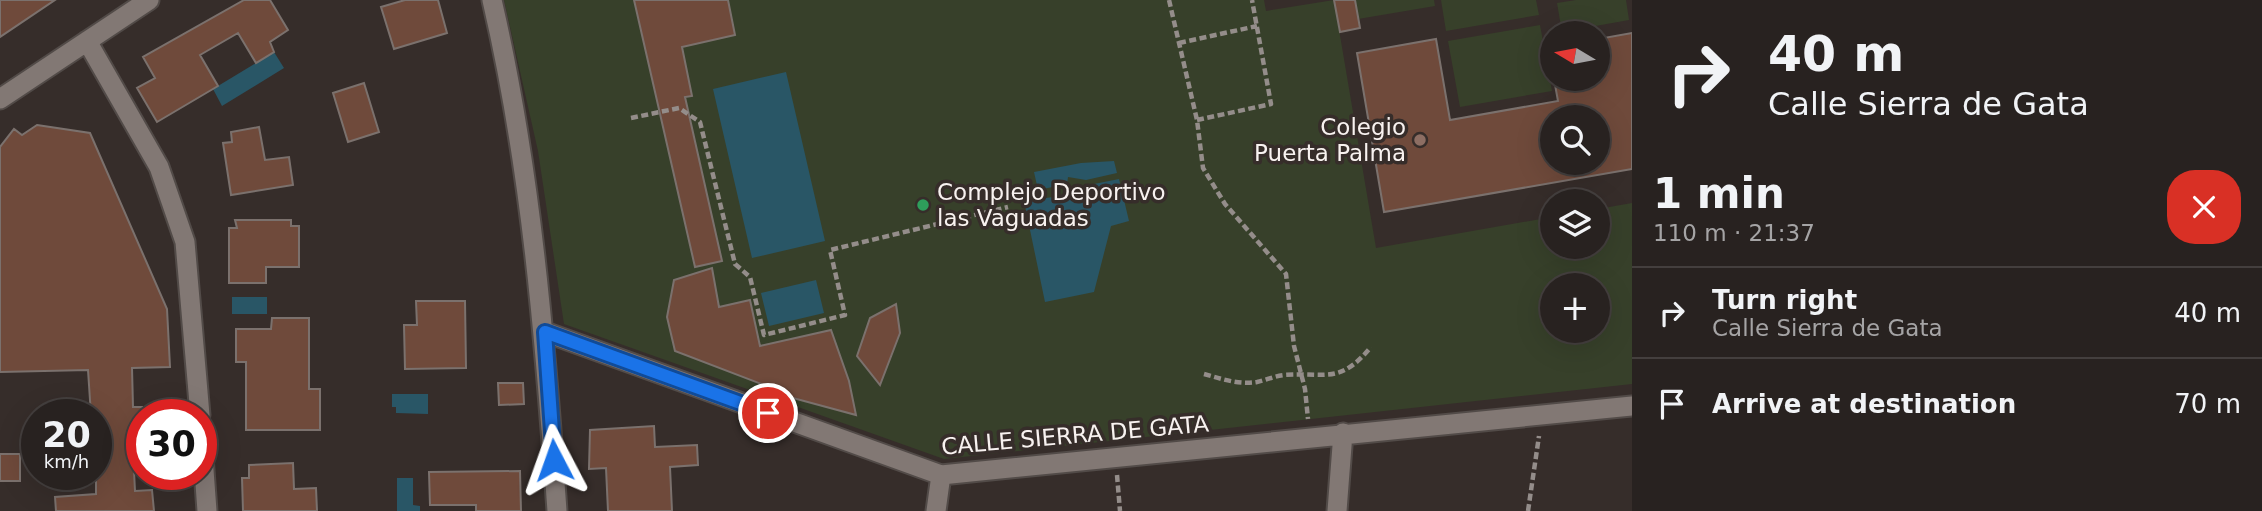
<!DOCTYPE html>
<meta charset="utf-8">
<style>
:root{--surface:#282220;--page:#342f2d;--text:#f1f3f6;--muted:#a5a4a5;--line:#443f3e}
body{margin:0;font-family:"DejaVu Sans",sans-serif;background:var(--page);color:var(--text);height:100vh;display:flex;flex-direction:column;font-size:26px;white-space:nowrap}
*{box-sizing:border-box;margin:0}
p{font-size:23px;color:var(--muted)}
.icon{flex:none;width:38px;height:38px;fill:none;stroke:currentColor;stroke-width:2;stroke-linecap:round;stroke-linejoin:round}
.map{position:relative;flex:1;overflow:hidden}
.panel{display:flex;flex-direction:column;background:var(--surface);width:630px}
.panel>*{flex:none}
.top-card{background:#282220;color:var(--text);overflow:hidden}
.needle{width:46px;rotate:280deg}
.tools{position:absolute;left:1540px;top:21px;display:grid;gap:14px}
.tools a{display:grid;place-items:center;width:70px;height:70px;border-radius:50%;background:var(--surface);box-shadow:0 7px 28px #0002,0 0 0 2px var(--line);font-size:35px}
.speed{position:absolute;left:21px;top:399px;display:flex;gap:14px;font-size:35px;font-weight:700;text-align:center}
.speed>*{display:grid;place-content:center;width:91px;height:91px;border-radius:50%;background:var(--surface);box-shadow:0 7px 28px #0002,0 0 0 2px var(--line);line-height:1}
.speed small{font-size:18px;font-weight:400}
.speed .limit{border:10px solid #d22;background:#fff;color:#111}
.pin{position:absolute;display:grid;place-items:center;width:60px;height:60px;color:#fff;margin:-30px;border:4px solid #fff;border-radius:50%;box-shadow:0 2px 7px #0007}
.me{position:absolute;width:77px;margin:-38px;rotate:356deg;stroke-linejoin:round;filter:drop-shadow(0 0 5px #0008)}
.turn{display:flex;align-items:center;gap:24px;height:147px;padding:0 21px;font-size:32px}
.turn .icon{width:91px;height:91px;stroke-width:2.5}
.turn b{display:block;font-size:49px;line-height:60px}
.round{display:grid;place-items:center;flex:none;width:74px;height:74px;border-radius:28px;background:var(--page)}
.headline{display:flex;align-items:center;justify-content:space-between;height:119px;padding:0 21px}
h1{font-size:42px;font-weight:700;line-height:52px}
ul{padding:0;list-style:none}
li{display:flex;align-items:center;gap:21px;height:91px;padding:0 21px;border-top:2px solid var(--line)}
li div{flex:1}
li b{display:block;font-size:26px}
li em{font-style:normal}
main{display:flex;flex:1;min-height:0}
.map>svg:first-child{display:block}
.green{fill:#37402a;fill-rule:evenodd}
.water{fill:#295666}
.building{fill:#6f4a3b;stroke:#7b716d;stroke-width:2;fill-rule:evenodd}
.lines{fill:none;stroke-linecap:round;stroke-linejoin:round}
.street-casing{stroke:#524b48;stroke-width:23}
.path{stroke:#948d8a;stroke-width:4.5;stroke-dasharray:7 3.5;stroke-linecap:butt}
.street{stroke:#827874;stroke-width:19}
.route-casing{stroke:#114b97;stroke-width:18}
.route{stroke:#1a73e8;stroke-width:12}
.education-dot{fill:#8d6e63;stroke:#362d2a;stroke-width:2.5}
.leisure-dot{fill:#2e9e5b;stroke:#362d2a;stroke-width:2.5}
.labels{text-anchor:middle;stroke-width:7;stroke-linejoin:round;paint-order:stroke}
.poi-label{font-size:23px;fill:#f8f2f0;stroke:#362d2a;text-anchor:end}
.street-label{font-size:23px;fill:#f8f2f0;stroke:#362d2a}
</style>
<main>
<div class="map">
<svg width="1632" height="511" viewBox="0 0 1632 511">
<rect width="100%" height="100%" fill="#362d2a"/>
<!-- green -->
<path class="green" d="M 504,0 L 1264,0 L 1266,11 L 1334,0 L 1376,248 L 1552,217 L 1552,247 L 1598,247 L 1598,209 L 1632,203 L 1632,384 L 944,459 L 564,324 L 538,151 ZM 1552,285 L 1598,285 L 1598,331 L 1552,331 Z
M 1355,0 L 1434,0 L 1435,6 L 1358,19 Z
M 1441,0 L 1536,0 L 1539,15 L 1446,31 Z
M 1576,0 L 1626,0 L 1629,20 L 1562,32 L 1557,3 Z
M 1540,25 L 1552,91 L 1460,107 L 1448,41 Z"/>
<!-- water -->
<path class="water" d="M 274,52 L 284,68 L 222,106 L 213,89 Z
M 786,72 L 825,241 L 752,258 L 713,89 Z
M 1114,161 L 1117,173 L 1086,180 L 1068,177 L 1067,184 L 1038,190 L 1034,172 L 1081,163 Z
M 1119,179 L 1129,221 L 1111,226 L 1094,292 L 1045,302 L 1024,201 L 1090,192 L 1089,185 Z
M 816,280 L 824,313 L 769,326 L 761,293 Z
M 232,297 L 267,297 L 267,314 L 232,314 Z
M 392,394 L 428,394 L 428,414 L 396,413 L 396,407 L 392,407 Z
M 397,478 L 413,478 L 413,505 L 420,506 L 420,511 L 397,511 Z"/>
<!-- building -->
<path class="building" d="M 0,0 L 55,0 L 0,37 Z
M 244,0 L 270,0 L 288,30 L 270,42 L 274,52 L 256,63 L 238,33 L 200,55 L 218,86 L 157,122 L 137,88 L 155,78 L 143,57 Z
M 405,0 L 438,0 L 447,33 L 394,49 L 381,7 Z
M 634,0 L 728,0 L 735,35 L 682,47 L 692,96 L 685,97 L 722,261 L 695,267 Z
M 1334,0 L 1355,0 L 1360,28 L 1340,32 Z
M 1632,33 L 1632,169 L 1384,212 L 1357,53 L 1436,39 L 1450,120 L 1558,101 L 1554,79 L 1598,79 L 1598,39 ZM 1552,117 L 1598,117 L 1598,163 L 1552,163 Z
M 364,83 L 379,132 L 348,142 L 333,93 Z
M 37,125 L 90,133 L 167,309 L 170,367 L 132,368 L 133,407 L 142,407 L 142,450 L 133,451 L 135,491 L 152,490 L 154,511 L 56,511 L 55,497 L 96,494 L 96,415 L 91,415 L 88,370 L 0,372 L 0,147 L 14,129 L 22,135 Z
M 259,127 L 265,160 L 289,157 L 293,185 L 231,195 L 223,143 L 232,142 L 231,132 Z
M 235,220 L 291,220 L 291,226 L 299,226 L 299,267 L 266,267 L 266,283 L 229,283 L 229,228 L 237,228 Z
M 712,268 L 719,307 L 750,300 L 760,346 L 831,330 L 849,381 L 856,415 L 778,394 L 777,390 L 675,351 L 667,317 L 674,280 Z
M 416,301 L 465,301 L 466,368 L 405,369 L 404,325 L 417,325 Z
M 896,304 L 900,333 L 880,385 L 857,356 L 870,318 Z
M 272,318 L 309,318 L 309,389 L 320,389 L 320,430 L 246,430 L 246,362 L 236,362 L 236,329 L 271,329 Z
M 498,383 L 523,383 L 524,404 L 499,405 Z
M 654,426 L 655,447 L 697,445 L 698,465 L 670,467 L 672,511 L 608,511 L 606,468 L 589,469 L 590,430 Z
M 0,454 L 20,454 L 20,481 L 0,481 Z
M 293,463 L 294,489 L 316,488 L 317,511 L 243,511 L 242,478 L 249,478 L 249,465 Z
M 520,471 L 521,511 L 476,511 L 476,505 L 430,505 L 429,472 Z"/>
<g class="lines">
<defs>
<path id="street" d="M 492,0 C 531,168 545,339 557,511
M 87,41 L 159,167 L 185,242 L 200,415
M 0,99 L 149,0
M 545,332 L 941,475 L 1632,406
M 201,429 L 207,511
M 936,511 L 941,475
M 1337,511 L 1343,433"/>
</defs>
<!-- street casing -->
<use href="#street" class="street-casing"/>
<!-- path -->
<path class="path" d="M 1169,0 L 1197,120 L 1203,168 L 1225,204 L 1286,274 L 1294,346 L 1305,389 L 1308,419
M 1179,43 L 1257,26
M 631,118 L 679,108 L 700,122 L 735,264 L 750,277 L 764,335 L 845,315 L 830,250 L 1008,207
M 1197,120 L 1271,104 L 1252,0
M 1204,374 C 1222,379 1239,385 1257,382 C 1266,380 1275,376 1284,375 C 1327,372 1339,385 1371,347
M 1117,475 L 1120,511
M 1528,511 L 1539,436"/>
<!-- street -->
<use href="#street" class="street"/>
</g>
<g class="lines">
<defs>
<path id="route" d="M 554,460 L 545,332 L 768,413"/>
</defs>
<!-- route casing -->
<use href="#route" class="route-casing"/>
<!-- route -->
<use href="#route" class="route"/>
</g>
<!-- markers -->
<circle class="education-dot" cx="1420" cy="140" r="7"/>
<circle class="leisure-dot" cx="923" cy="205" r="7"/>
<g class="labels">
<!-- poi labels -->
<g class="poi-label">
<text x="1406" y="135">Colegio<tspan x="1406" dy="26">Puerta Palma</tspan></text>
<text x="937" y="200" text-anchor="start">Complejo Deportivo<tspan x="937" dy="26">las Vaguadas</tspan></text>
</g>
<!-- street labels -->
<g class="street-label">
<text transform="translate(1075 435) rotate(-5)" y="8">CALLE SIERRA DE GATA</text>
</g>
</g>
</svg>
<div class="tools">
<a><svg class="needle" viewBox="-14 -14 28 28"><path d="M0-13l5 13h-10z" fill="#e53935"/><path d="M0 13l5-13h-10z" fill="#a5a4a5"/></svg></a>
<a><svg class="icon" aria-label="search" viewBox="0 0 24 24"><circle cx="10" cy="10" r="6"/><path d="M15 15l6 6"/></svg></a>
<a><svg class="icon" aria-label="layers" viewBox="0 0 24 24"><path d="M12 4l9 5-9 5-9-5zM3 14l9 5 9-5"/></svg></a>
<a>+</a>
</div>
<div class="speed"><div>20<small>km/h</small></div><div class="limit">30</div></div>
<div class="pin" style="left:768px;top:413px;background:#d93025"><svg class="icon" aria-label="arrive" viewBox="0 0 24 24"><path d="M6 21V4h12l-3 4 3 4H6"/></svg></div>
<svg class="me" style="left:554px;top:460px" viewBox="-20 -20 40 40"><path d="M0-17L14 15 0 8-14 15z" fill="#1a73e8" stroke="#fff" stroke-width="4"/></svg>
</div>
<section class="panel">
<div class="top-card">
<div class="turn"><svg class="icon" aria-label="right" viewBox="0 0 24 24"><path d="M7 20v-9h11M14 6l5 5-5 5"/></svg><div><b>40 m</b>Calle Sierra de Gata</div></div>
</div>
<div class="headline"><div><h1>1 min</h1><p>110 m · 21:37</p></div><a class="round" style="background:#d93025;color:#fff"><svg class="icon" aria-label="close" viewBox="0 0 24 24"><path d="M6 6l12 12M18 6L6 18"/></svg></a></div>
<ul>
<li><svg class="icon" aria-label="right" viewBox="0 0 24 24"><path d="M7 20v-9h11M14 6l5 5-5 5"/></svg><div><b>Turn right</b><p>Calle Sierra de Gata</p></div><em>40 m</em></li>
<li><svg class="icon" aria-label="arrive" viewBox="0 0 24 24"><path d="M6 21V4h12l-3 4 3 4H6"/></svg><div><b>Arrive at destination</b></div><em>70 m</em></li>
</ul>
</section>
</main>
